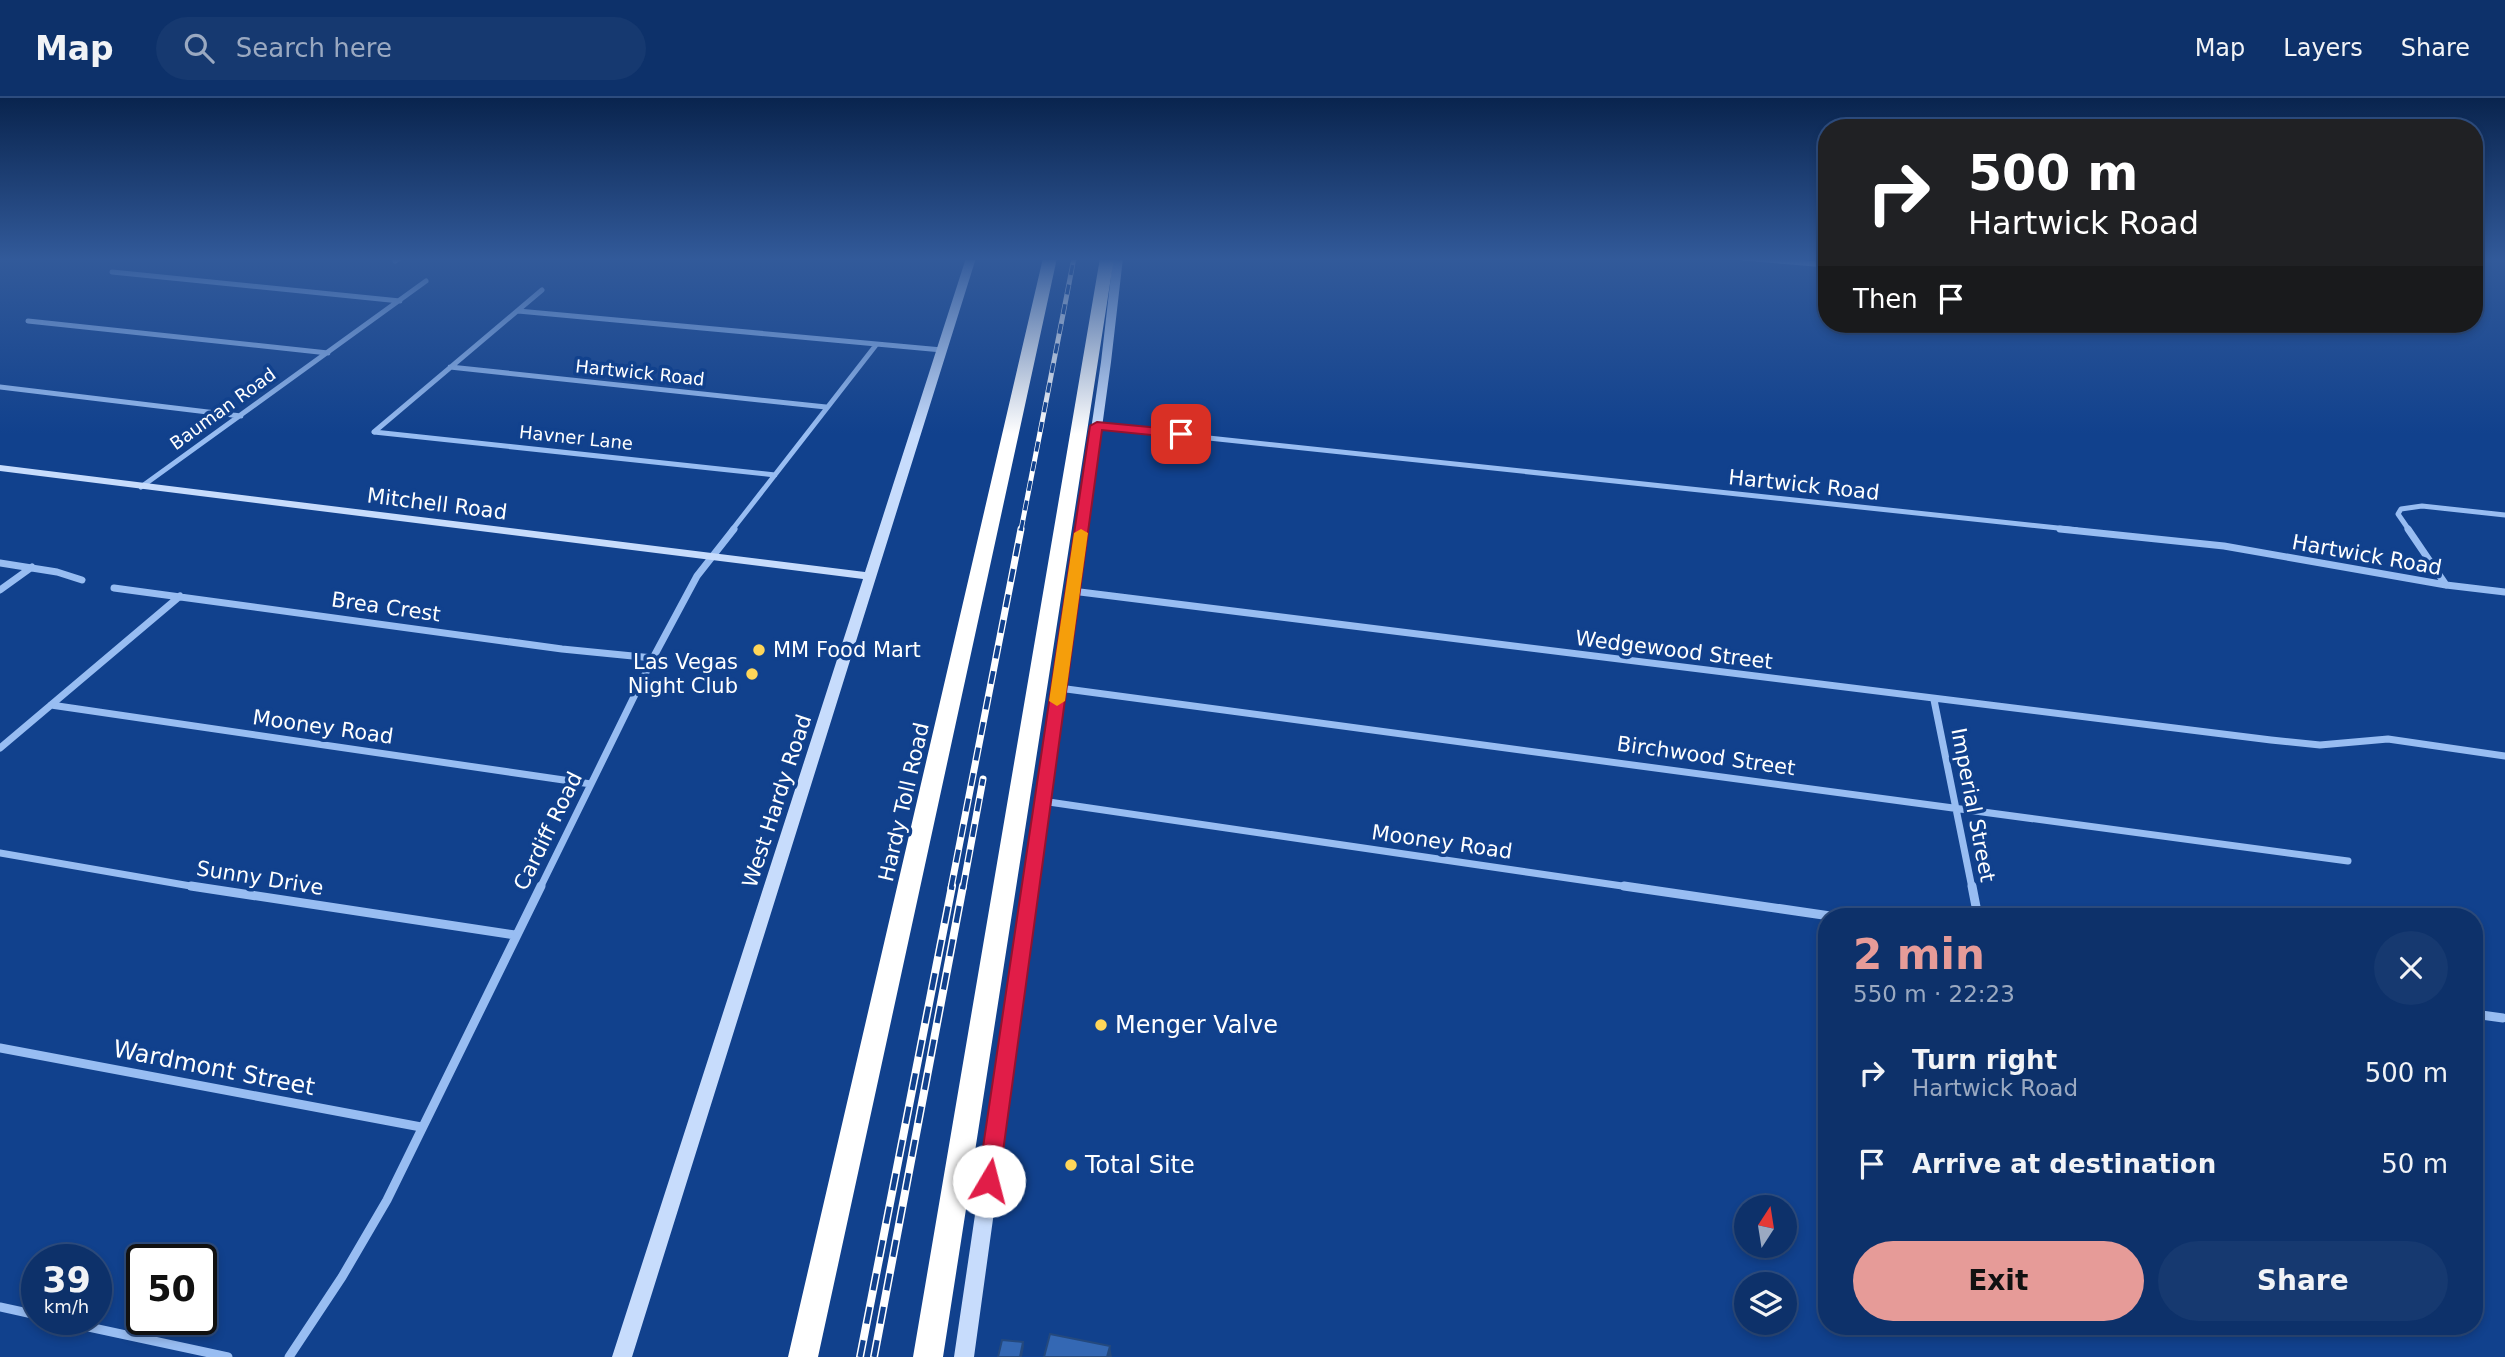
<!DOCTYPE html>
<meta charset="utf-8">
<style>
:root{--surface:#0d316a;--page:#163970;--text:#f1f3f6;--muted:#9aa9c1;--line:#2d4c7e;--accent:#e69b98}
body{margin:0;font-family:"DejaVu Sans",sans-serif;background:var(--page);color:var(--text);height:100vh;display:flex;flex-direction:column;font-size:26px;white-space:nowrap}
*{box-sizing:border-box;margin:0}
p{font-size:23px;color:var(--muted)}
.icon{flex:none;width:38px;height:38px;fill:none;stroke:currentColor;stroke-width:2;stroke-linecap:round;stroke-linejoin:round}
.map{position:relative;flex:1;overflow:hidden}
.sheet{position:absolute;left:1818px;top:810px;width:665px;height:427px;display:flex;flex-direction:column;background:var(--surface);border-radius:28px;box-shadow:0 4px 10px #0003,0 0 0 2px var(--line)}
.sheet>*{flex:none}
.guide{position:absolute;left:1818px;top:21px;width:665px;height:214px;border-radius:28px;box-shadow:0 4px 10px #0003,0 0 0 2px var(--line);background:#202124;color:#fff;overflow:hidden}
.needle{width:46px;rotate:12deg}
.tools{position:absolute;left:1734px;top:1097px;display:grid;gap:14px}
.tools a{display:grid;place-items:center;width:63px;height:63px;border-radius:50%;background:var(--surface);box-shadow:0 4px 10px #0003,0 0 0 2px var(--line);font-size:35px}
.speed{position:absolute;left:21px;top:1146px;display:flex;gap:14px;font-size:35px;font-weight:700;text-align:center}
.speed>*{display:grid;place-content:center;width:91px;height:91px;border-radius:50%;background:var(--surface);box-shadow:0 4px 10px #0003,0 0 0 2px var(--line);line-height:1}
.speed small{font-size:18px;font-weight:400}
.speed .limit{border:4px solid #111;border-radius:10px;background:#fff;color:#111}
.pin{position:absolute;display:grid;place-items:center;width:60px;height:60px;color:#fff;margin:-30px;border-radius:14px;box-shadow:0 4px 10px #0006}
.me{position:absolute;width:77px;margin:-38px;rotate:8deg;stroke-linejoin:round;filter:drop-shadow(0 0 5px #0008)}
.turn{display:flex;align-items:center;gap:24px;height:147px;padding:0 35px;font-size:32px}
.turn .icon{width:91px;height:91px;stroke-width:2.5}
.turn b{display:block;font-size:49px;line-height:60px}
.then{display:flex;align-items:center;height:66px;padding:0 35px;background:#0003;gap:14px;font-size:26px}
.round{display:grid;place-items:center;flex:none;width:74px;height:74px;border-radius:37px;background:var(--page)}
.summary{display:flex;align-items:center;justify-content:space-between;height:119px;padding:0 35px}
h1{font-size:42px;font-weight:700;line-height:52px;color:var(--accent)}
.primary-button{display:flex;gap:14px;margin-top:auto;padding:14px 35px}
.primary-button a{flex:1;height:80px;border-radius:42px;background:var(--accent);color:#111;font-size:28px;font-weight:700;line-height:80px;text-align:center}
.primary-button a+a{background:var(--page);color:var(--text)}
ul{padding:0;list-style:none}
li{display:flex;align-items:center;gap:21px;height:91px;padding:0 35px}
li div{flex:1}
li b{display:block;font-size:26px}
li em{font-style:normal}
header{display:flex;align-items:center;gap:42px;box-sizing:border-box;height:98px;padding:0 35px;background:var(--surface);border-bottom:2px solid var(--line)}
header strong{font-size:33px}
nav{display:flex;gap:38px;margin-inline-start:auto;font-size:24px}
.search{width:490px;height:63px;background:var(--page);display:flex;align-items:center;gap:18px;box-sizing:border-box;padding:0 24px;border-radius:38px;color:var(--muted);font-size:26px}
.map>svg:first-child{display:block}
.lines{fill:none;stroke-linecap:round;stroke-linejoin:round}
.street-far2{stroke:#98bdf2;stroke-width:5}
.street-far1{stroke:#98bdf2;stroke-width:7}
.street{stroke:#98bdf2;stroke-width:9}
.secondary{fill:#c7dcfc;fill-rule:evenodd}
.highway{fill:#fff;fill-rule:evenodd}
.rail-far2-casing{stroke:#fff;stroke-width:5}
.rail-far1-casing{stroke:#fff;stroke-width:7}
.rail-casing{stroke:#fff;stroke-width:8}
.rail-far2{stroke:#11418d;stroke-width:3.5;stroke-dasharray:10;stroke-linecap:butt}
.rail-far1{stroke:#11418d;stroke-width:4.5;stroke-dasharray:13;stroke-linecap:butt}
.rail{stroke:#11418d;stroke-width:5;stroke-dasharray:17;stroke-linecap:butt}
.shaded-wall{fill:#24497e}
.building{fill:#3468b4;stroke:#24497e;stroke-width:2}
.route{fill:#e11d48;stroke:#92132f;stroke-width:2}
.slow{fill:#f59e0b}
.poi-dot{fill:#ffd659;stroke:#11418d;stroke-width:2.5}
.labels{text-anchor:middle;stroke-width:7;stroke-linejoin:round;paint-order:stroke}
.far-street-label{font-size:18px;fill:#fff;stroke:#11418d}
.street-label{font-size:21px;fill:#fff;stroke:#11418d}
.poi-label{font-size:21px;fill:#fff;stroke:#11418d;text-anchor:start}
.near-poi-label{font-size:24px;fill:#fff;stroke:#11418d;text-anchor:start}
.near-street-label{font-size:24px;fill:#fff;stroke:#11418d}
</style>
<header>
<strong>Map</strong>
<div class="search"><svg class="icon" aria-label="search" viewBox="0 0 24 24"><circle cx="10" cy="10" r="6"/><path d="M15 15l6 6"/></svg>Search here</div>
<nav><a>Map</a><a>Layers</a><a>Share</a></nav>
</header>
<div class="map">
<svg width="2505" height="1259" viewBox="0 0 2505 1259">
<rect width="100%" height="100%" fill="#11418d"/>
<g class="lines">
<!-- street-far2 -->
<path class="street-far2" d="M 1744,160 L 1827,167
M 395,163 L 400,160
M 112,174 L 400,203
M 518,213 L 942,252
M 28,223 L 328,255
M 450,269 L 826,309
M 0,289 L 241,318
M 1096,328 L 2077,432
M 374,334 L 775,377
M 374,334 L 542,192
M 141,389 L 426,183
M 732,432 L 876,247
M 2409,432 L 2398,416 L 2401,411 L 2422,408 L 2505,417"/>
<!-- street-far1 -->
<path class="street-far1" d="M 2060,431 L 2224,448 L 2446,487 L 2505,494
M 2408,431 L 2446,487
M 0,465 L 57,474 L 82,482
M 114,490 L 562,551 L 653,560
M 0,492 L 32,469
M 1072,493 L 2271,642 L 2320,647 L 2388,641 L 2505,658
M 1059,590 L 2348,763
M 1934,602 L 1972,790
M 51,607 L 591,686
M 0,650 L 180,498
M 1042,703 L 1636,790
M 0,755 L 202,790
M 540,790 L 653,560 L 697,478 L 734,431"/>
<!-- street -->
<path class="street" d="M 191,788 L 515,837
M 1624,788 L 1837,819
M 1972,788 L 1978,819
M 2474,916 L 2503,920
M 0,950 L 421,1029
M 0,1209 L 37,1217
M 56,1222 L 228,1259
M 289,1259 L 342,1179 L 387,1102 L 541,788"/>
<!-- secondary -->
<path class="secondary" d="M 966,160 L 976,160 L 632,1259 L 612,1259 L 863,481 L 0,373 L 0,367 L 865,474 Z
M 1113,160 L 1123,160 L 1111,264 L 974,1259 L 954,1259 L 1101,264 Z"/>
<!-- highway -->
<path class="highway" d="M 1043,160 L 1057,160 L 818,1259 L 788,1259 Z
M 1100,160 L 1114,160 L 943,1259 L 913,1259 Z"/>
<defs>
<path id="rail-far2" d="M 1021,432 L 1074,160"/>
<path id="rail-far1" d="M 951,790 L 1021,431
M 963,790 L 983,681"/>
<path id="rail" d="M 860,1259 L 952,788
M 874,1259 L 963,788"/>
</defs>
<!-- rail-far2 casing -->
<use href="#rail-far2" class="rail-far2-casing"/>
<!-- rail-far1 casing -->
<use href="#rail-far1" class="rail-far1-casing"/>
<!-- rail casing -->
<use href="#rail" class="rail-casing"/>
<!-- rail-far2 -->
<use href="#rail-far2" class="rail-far2"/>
<!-- rail-far1 -->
<use href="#rail-far1" class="rail-far1"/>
<!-- rail -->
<use href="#rail" class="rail"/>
</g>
<!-- shaded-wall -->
<path class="shaded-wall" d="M 1023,1244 L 1024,1248 L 1022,1259 L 1020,1259 Z
M 1110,1248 L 1112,1259 L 1107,1259 Z"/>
<!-- building -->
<path class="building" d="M 1050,1236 L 1110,1248 L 1107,1259 L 1044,1259 Z
M 1002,1242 L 1023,1244 L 1020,1259 L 998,1259 Z"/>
<!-- sky -->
<linearGradient id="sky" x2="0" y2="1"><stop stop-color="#09244e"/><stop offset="0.48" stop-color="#325a9a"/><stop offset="1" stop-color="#325a9a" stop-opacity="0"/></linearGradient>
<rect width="2505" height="336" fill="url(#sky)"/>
<!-- route -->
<path class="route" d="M 1097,324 L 1181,332 L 1187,336 L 1181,340 L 1102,332 L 999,1083 L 996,1090 L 989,1093 L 981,1090 L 978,1083 L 1090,328 Z"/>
<!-- slow -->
<path class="slow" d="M 1081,431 L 1088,435 L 1065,603 L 1057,608 L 1049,603 L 1074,435 Z"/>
<!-- markers -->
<g class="poi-dot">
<circle cx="759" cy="552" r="7"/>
<circle cx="752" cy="576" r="7"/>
<circle cx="1101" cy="927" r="7"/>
<circle cx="1071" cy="1067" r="7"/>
</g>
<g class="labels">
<!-- far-street labels -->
<g class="far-street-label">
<text transform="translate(640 275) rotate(6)" y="6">Hartwick Road</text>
<text transform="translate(223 311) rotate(-36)" y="6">Bauman Road</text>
<text transform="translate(576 340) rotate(6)" y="6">Havner Lane</text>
</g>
<!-- street labels -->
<g class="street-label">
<text transform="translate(1804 387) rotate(6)" y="7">Hartwick Road</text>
<text transform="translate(437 406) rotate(7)" y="7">Mitchell Road</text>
<text transform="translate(2367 457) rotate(10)" y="7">Hartwick Road</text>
<text transform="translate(386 509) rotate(8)" y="7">Brea Crest</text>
<text transform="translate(1674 552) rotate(7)" y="7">Wedgewood Street</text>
<text transform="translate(323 629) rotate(8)" y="7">Mooney Road</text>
<text transform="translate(1706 658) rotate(8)" y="7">Birchwood Street</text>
<text transform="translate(777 703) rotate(-72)" y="7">West Hardy Road</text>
<text transform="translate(904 704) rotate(-77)" y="7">Hardy Toll Road</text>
<text transform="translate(1973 707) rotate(79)" y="7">Imperial Street</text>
<text transform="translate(548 733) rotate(-64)" y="7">Cardiff Road</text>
<text transform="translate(1442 744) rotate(8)" y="7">Mooney Road</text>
<text transform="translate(260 780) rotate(9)" y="7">Sunny Drive</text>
</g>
<!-- poi labels -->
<g class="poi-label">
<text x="773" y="559">MM Food Mart</text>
<text x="738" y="571" text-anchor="end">Las Vegas<tspan x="738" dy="24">Night Club</tspan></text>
</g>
<!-- near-poi labels -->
<g class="near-poi-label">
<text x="1115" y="935">Menger Valve</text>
<text x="1085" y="1075">Total Site</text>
</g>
<!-- near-street labels -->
<g class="near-street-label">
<text transform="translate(214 970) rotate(11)" y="8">Wardmont Street</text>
</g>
</g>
</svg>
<div class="tools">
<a><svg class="needle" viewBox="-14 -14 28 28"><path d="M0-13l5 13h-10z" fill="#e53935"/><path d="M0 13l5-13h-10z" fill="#9aa9c1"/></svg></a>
<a><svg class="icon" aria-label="layers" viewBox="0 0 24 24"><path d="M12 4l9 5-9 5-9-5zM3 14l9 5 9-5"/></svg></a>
</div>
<div class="speed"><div>39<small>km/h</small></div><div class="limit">50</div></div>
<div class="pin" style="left:1181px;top:336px;background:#d93025"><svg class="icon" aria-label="arrive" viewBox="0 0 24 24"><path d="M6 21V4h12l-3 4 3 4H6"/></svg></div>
<svg class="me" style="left:989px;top:1083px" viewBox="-20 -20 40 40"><circle r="19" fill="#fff"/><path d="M0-13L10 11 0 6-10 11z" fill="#e11d48"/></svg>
<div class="guide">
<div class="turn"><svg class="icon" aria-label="right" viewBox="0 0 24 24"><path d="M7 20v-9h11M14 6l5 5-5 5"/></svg><div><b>500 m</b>Hartwick Road</div></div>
<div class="then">Then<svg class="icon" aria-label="arrive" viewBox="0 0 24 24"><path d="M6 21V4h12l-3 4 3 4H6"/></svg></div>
</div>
<section class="sheet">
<div class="summary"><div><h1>2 min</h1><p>550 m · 22:23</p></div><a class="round"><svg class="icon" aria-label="close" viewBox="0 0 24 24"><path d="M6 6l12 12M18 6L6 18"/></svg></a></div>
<ul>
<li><svg class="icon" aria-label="right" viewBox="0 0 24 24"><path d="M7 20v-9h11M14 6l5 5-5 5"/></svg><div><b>Turn right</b><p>Hartwick Road</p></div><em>500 m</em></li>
<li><svg class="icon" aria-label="arrive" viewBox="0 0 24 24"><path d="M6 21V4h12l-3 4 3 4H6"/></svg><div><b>Arrive at destination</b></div><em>50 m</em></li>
</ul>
<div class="primary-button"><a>Exit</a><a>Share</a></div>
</section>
</div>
